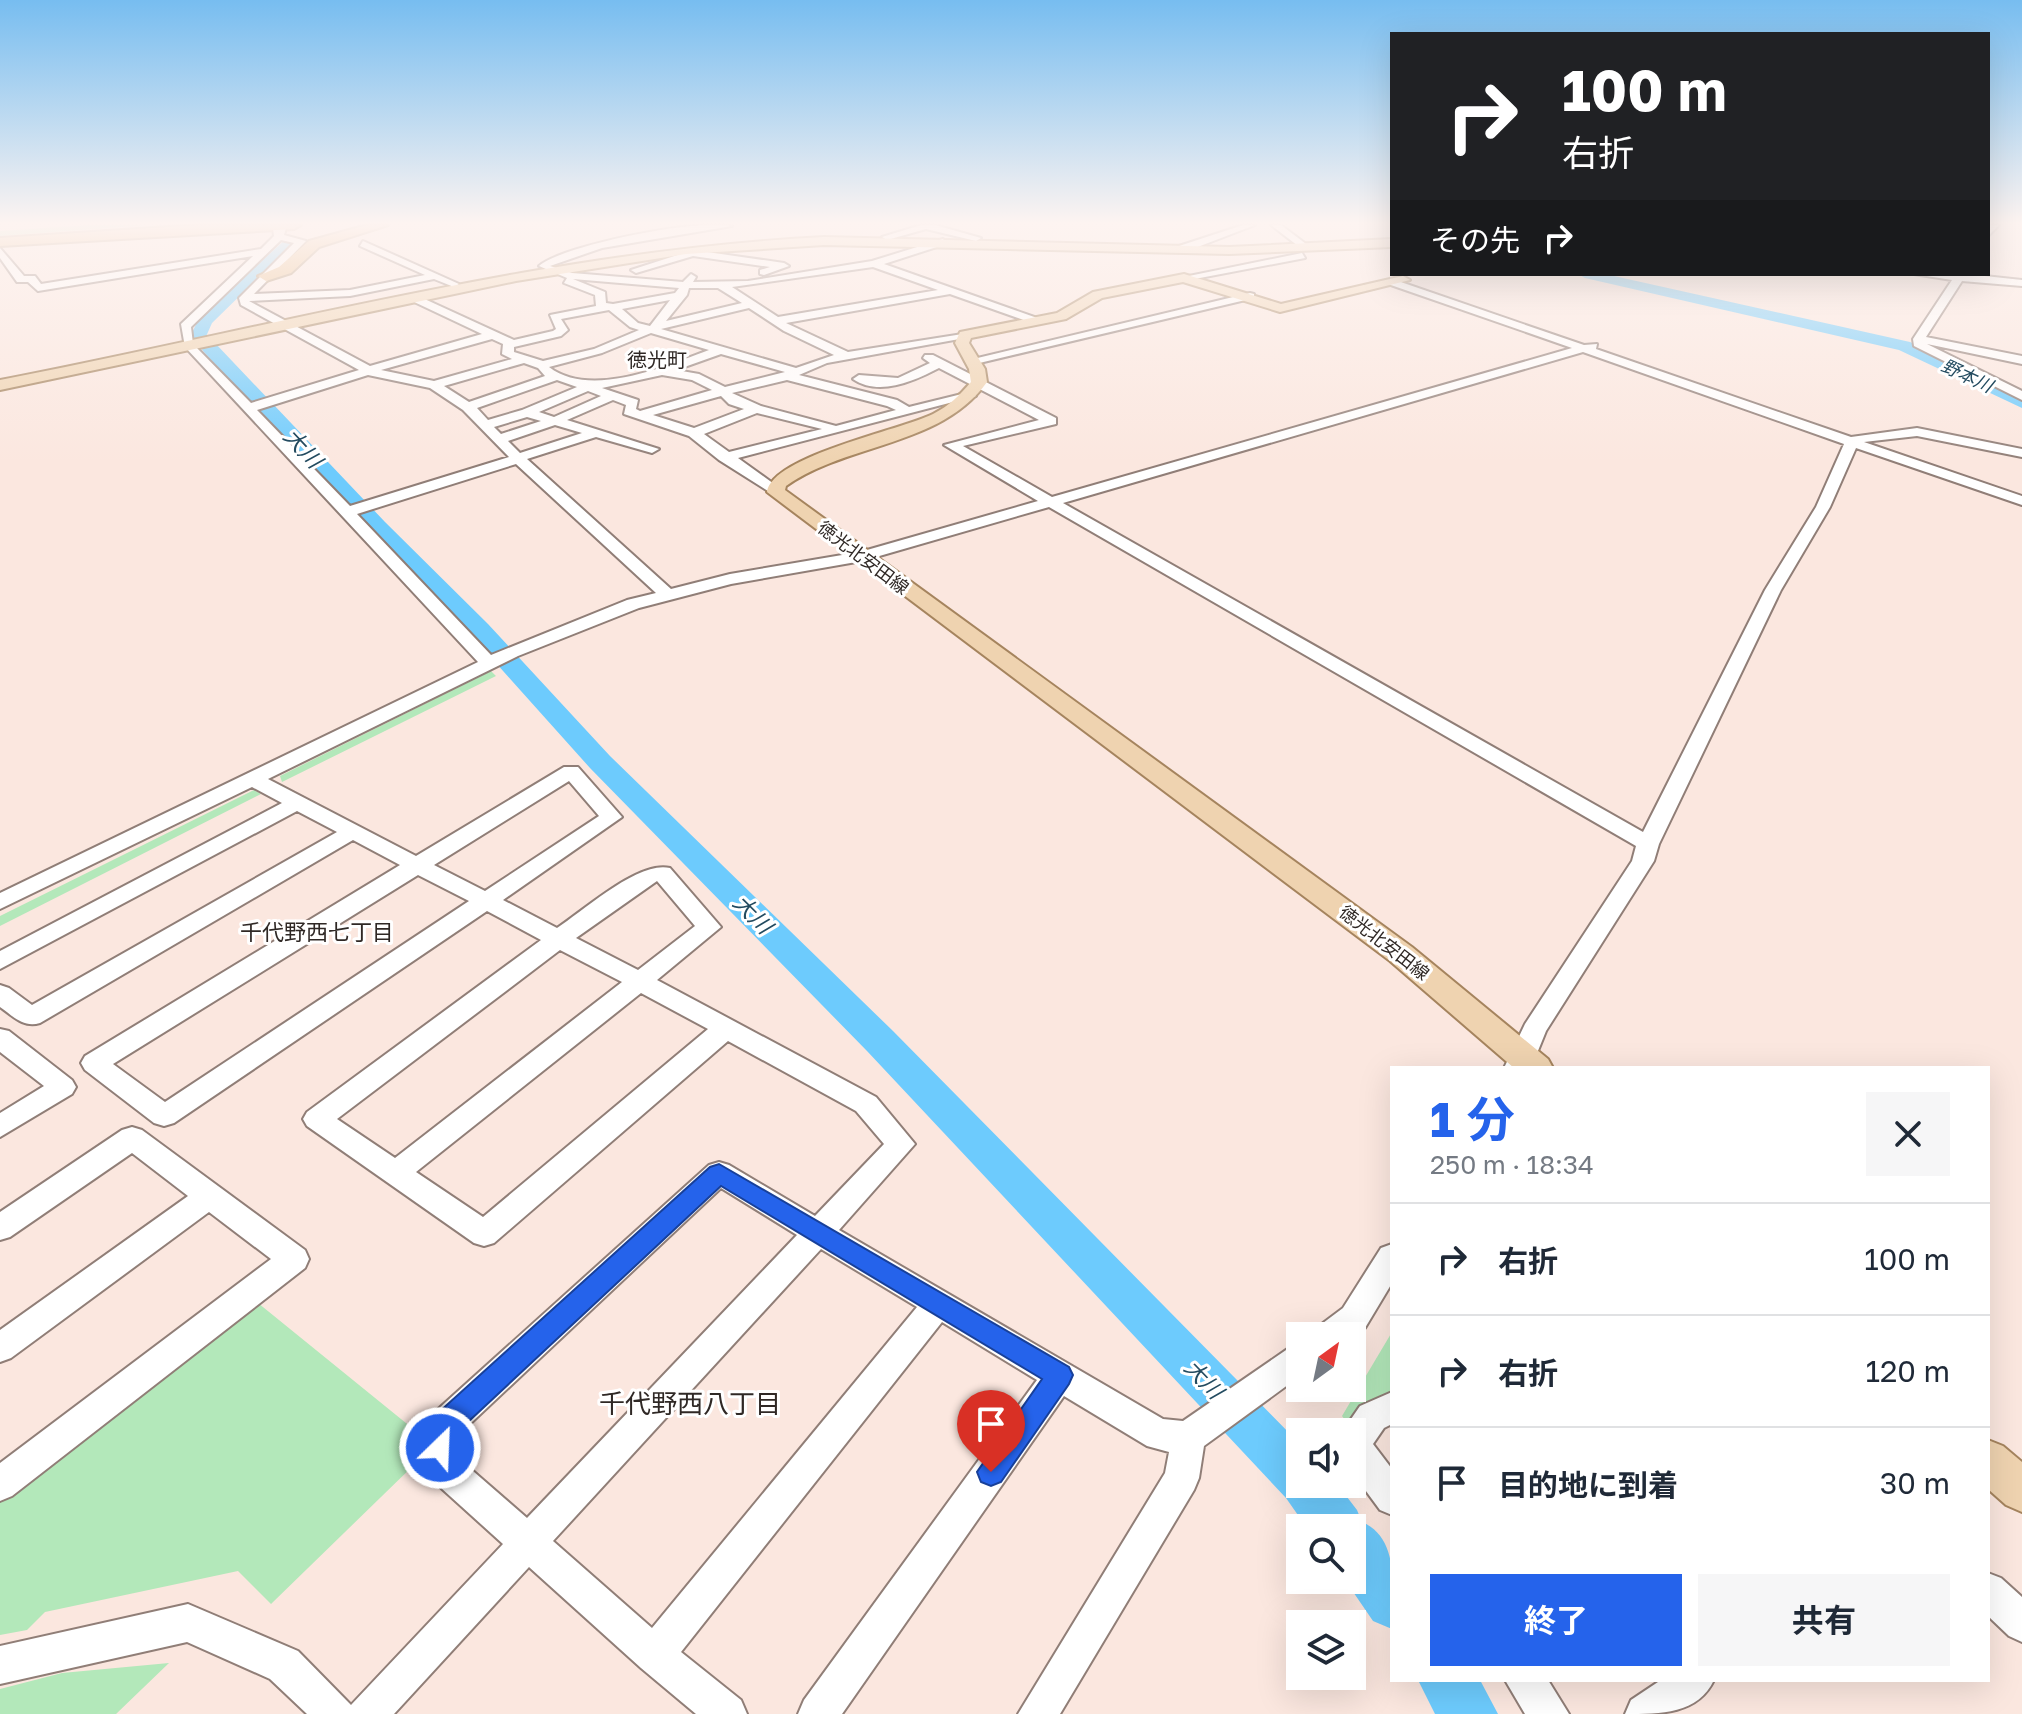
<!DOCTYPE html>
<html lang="ja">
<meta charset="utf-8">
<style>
:root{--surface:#fff;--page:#f6f6f7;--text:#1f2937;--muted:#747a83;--line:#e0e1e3;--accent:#2563eb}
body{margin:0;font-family:"Golos Text","Noto Sans JP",sans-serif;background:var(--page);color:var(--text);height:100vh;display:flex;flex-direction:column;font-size:30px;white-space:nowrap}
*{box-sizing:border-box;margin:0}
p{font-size:26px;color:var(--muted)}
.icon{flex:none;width:44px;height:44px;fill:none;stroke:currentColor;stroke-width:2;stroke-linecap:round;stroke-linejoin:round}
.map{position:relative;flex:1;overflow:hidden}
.details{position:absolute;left:1390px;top:1066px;width:600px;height:616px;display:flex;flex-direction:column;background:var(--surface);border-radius:0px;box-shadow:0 8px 32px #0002}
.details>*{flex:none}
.guide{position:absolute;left:1390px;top:32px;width:600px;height:244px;border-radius:0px;box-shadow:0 8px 32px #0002;background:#202124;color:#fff;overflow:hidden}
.needle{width:52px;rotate:33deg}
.buttons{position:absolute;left:1286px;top:1322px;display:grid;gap:16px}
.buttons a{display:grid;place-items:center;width:80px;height:80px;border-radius:0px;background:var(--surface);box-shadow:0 8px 32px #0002;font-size:40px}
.pin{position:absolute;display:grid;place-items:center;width:68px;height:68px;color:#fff;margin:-82px -34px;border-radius:50% 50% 50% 0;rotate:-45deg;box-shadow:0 0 8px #0007}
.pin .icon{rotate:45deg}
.me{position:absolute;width:88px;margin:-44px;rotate:24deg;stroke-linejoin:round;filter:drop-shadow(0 0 6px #0008)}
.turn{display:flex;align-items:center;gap:28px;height:168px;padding:0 40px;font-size:36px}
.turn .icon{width:104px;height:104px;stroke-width:2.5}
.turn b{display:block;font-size:56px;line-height:68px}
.then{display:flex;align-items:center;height:76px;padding:0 40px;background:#0003;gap:16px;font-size:30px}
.round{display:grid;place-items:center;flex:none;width:84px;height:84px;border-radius:0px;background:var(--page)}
.headline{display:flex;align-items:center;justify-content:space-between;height:136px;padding:0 40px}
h1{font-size:48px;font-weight:700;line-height:60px;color:var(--accent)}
.button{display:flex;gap:16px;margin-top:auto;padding:16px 40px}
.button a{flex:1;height:92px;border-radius:0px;background:var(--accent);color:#fff;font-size:32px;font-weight:700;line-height:92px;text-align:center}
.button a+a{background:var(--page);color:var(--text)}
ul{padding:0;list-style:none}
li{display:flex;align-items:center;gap:24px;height:112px;padding:0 40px;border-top:2px solid var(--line)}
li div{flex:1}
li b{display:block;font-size:30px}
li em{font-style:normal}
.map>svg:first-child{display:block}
.green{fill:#b3e8ba}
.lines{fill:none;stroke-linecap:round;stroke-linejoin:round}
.river{fill:#6dcbfd;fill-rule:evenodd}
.minor-casing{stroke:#907e77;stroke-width:4}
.major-casing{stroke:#a5845e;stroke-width:4}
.highway-casing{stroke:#a5845e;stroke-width:4}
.minor{fill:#fff;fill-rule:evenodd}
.major{fill:#efd3b0;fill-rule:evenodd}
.highway{fill:#e5b57c;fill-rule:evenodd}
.route{fill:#2563eb;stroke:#184099;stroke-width:2}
.labels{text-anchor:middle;stroke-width:6;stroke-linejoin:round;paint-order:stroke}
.far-water-label{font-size:18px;font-style:italic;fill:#234b60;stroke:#fff}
.far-street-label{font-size:18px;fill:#2f2825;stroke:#fff}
.far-quarter-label{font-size:20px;fill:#2f2825;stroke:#fff}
.water-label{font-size:22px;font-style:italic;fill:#234b60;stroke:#fff}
.neighbourhood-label{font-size:22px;fill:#2f2825;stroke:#fff}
.near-neighbourhood-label{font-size:26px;fill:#2f2825;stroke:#fff}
</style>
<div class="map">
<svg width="2022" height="1714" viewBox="0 0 2022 1714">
<rect width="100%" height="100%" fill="#fbe7df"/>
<!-- green -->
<path class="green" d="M 88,225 L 149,225 L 0,236 L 0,231 Z
M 491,671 L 496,676 L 282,782 L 280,776 Z
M 254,790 L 261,794 L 0,926 L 0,916 Z
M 253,1299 L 417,1432 L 400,1448 L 417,1462 L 271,1604 L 238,1571 L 45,1612 L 27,1630 L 0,1635 L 0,1496 Z
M 1392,1332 L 1392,1400 L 1348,1424 L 1342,1416 Z
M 169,1663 L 116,1714 L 0,1714 L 0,1689 L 62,1673 Z"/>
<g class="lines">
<!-- river -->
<path class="river" d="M 287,238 L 292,239 L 292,245 L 212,323 L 204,341 L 192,341 L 190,337 L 199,318 Z
M 1578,274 L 1605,274 L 1910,342 L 2022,395 L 2022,408 L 1899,350 L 1585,278 Z
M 209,342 L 215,343 L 385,522 L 488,624 L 610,756 L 893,1031 L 1300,1444 L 1300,1484 L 1337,1484 L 1357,1510 L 1362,1522 C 1402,1539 1392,1595 1392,1629 L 1373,1621 L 1345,1580 L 1352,1580 L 1352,1528 L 1307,1528 L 1286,1498 L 867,1051 L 590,768 L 470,634 L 369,532 L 203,351 L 201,347 Z
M 1418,1680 L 1480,1680 L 1498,1714 L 1435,1714 Z"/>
<defs>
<path id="minor" d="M 278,225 L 286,228 L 284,235 L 306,241 L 254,294 L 350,290 L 425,275 L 360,246 L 363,241 L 459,284 L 454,287 L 434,279 L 350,296 L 249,301 L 370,366 L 482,334 L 410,300 L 410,296 L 418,296 L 514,340 L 553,331 L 556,329 L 550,315 L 596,306 L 595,295 L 564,283 L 567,278 L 539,266 C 563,245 701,218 732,226 L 602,248 L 550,266 L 572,273 L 683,282 L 691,274 L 696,277 L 693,282 L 748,281 L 872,261 L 943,239 L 946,244 L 884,264 L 1040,319 L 1040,323 L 1032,323 L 950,294 L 786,323 L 848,352 L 969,333 L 971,335 L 965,338 L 827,363 L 799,375 L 897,400 L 909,407 L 970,392 L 976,396 L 738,458 L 781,489 L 781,495 L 776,496 L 719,460 L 689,436 L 624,414 L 626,405 L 613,400 L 567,420 L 659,449 L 652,453 L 596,437 L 527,459 L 671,589 L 730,574 L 860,552 L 1038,501 L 944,445 L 1039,420 L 939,368 C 914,381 879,397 853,379 L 859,375 L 898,378 L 930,363 L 923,358 L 925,355 L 933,355 L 1056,418 L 1056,424 L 963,446 L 1052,497 L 1572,348 L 1388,284 L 1387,282 L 1392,279 L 1584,345 L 1597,344 L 1596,349 L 1851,437 L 1917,428 L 2022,449 L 2022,457 L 1917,436 L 1864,442 L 2022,496 L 2022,505 L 1856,448 L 1830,507 L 1781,590 L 1659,844 L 1654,861 L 1546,1031 L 1531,1068 L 1504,1068 L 1525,1024 L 1632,861 L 1636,846 L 1049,507 L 862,561 L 731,584 L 639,608 L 518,656 L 268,779 L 416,856 L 564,767 L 578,767 L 622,817 L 503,900 L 557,928 C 583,911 639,860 670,868 L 721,927 L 657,980 L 876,1097 L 915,1144 L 839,1230 L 1163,1419 L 1183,1421 L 1289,1348 L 1300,1344 L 1300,1376 L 1204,1446 L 1199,1478 L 1194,1490 L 1060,1714 L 1018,1714 L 1165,1473 L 1169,1452 L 1147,1446 L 1064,1396 L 842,1714 L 798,1714 L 804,1700 L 1037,1380 L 942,1322 L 681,1652 L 741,1700 L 747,1714 L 696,1714 L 641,1668 L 529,1567 L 394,1714 L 307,1714 L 270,1679 L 187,1642 L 0,1684 L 0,1646 L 188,1604 L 298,1651 L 351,1705 L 503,1544 L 430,1478 C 422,1460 418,1437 426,1420 L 709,1165 L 719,1162 L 729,1165 L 815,1216 L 884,1144 L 856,1111 L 728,1041 L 494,1243 L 484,1246 L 474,1243 L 307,1126 L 303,1119 L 307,1112 L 541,940 L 487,911 L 174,1123 L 164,1126 L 154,1123 L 85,1070 L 81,1063 L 85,1056 L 400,865 L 353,840 L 40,1023 C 23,1028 13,1016 0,1007 L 0,985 L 9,988 L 32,1005 L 337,832 L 297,811 L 0,969 L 0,951 L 282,803 L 252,787 L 0,909 L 0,893 L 478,662 L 185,347 L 181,324 L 253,256 L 38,291 L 28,282 L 17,282 L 0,258 L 0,248 L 24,276 L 35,276 L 41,284 L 261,249 L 274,236 L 273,228 ZM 281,240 L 294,243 L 239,298 L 241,305 L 359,370 L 251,403 L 193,344 L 191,327 ZM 873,267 L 938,290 L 778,317 L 732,287 ZM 573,279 L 679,288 L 675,293 L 613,304 L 606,303 L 605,292 ZM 689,288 L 718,288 L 742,303 L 666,321 L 687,295 ZM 670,300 L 650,326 L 638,323 L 622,309 ZM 749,308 L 784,331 L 834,355 L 796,368 L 661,329 ZM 609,310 L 630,327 L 639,330 L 594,349 L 543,361 L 514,352 L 514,347 L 561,336 L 568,330 L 561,319 ZM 651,333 L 709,350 C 665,366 591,399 549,367 L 602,353 ZM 492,339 L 503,344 L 502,354 L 512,359 L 434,381 L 381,370 ZM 1583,352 L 1844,444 L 1816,507 L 1765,590 L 1643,832 L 1063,503 ZM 721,354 L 785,372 L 725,387 L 699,374 L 676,370 ZM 524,363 L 538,368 L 545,376 L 469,402 L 444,386 ZM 368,375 L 430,388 L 463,410 L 509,457 L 350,506 L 257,410 ZM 662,375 L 692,380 L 712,390 L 640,411 L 636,409 L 638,400 L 602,388 ZM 557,380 L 577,387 L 522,410 L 488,420 L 477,408 ZM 787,380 L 887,406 L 896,410 L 836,426 L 761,406 L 732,393 ZM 588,391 L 601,396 L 554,417 L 539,412 ZM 721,396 L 729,404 L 744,409 L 694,428 L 653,415 ZM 757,413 L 822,429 L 729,452 L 704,434 ZM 527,417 L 541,421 L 501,434 L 494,427 ZM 555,425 L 582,433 L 520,453 L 508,441 ZM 516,464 L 656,593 L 627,600 L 491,655 L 357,514 ZM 569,781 L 599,816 L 485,891 L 434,865 ZM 418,875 L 469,901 L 165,1102 L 113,1064 ZM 657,881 L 695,926 L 638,970 L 576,938 ZM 560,950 L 622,982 L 395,1158 L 337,1119 ZM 641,993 L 708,1029 L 483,1217 L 416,1172 ZM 721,1188 L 797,1235 L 527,1518 L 458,1458 L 456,1437 ZM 821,1249 L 917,1307 L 652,1628 L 553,1541 Z
M 921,225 L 935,225 L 981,238 L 976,241 L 926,229 L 887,240 L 882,237 Z
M 1243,225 L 1255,225 L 1195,248 L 1179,246 Z
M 1271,225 L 1281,225 L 1310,247 L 1302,249 Z
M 1990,225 L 1999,225 L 1988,236 Z
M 693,250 L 784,263 L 789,266 L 764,275 L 760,274 L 760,270 L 770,267 L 693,256 L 636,273 L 631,270 Z
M 1302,253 L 1305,258 L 1184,281 L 1179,278 Z
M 1914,274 L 1966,274 L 2022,280 L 2022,286 L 1962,281 L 1926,337 L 2022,356 L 2022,364 L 1927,344 L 2022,391 L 2022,400 L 1914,346 L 1913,339 L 1952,280 Z
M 1250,293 L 1254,294 L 1254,298 L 971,365 L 965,361 Z
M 0,1029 L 9,1031 L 72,1080 L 76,1087 L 72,1094 L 0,1137 L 0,1113 L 44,1086 L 0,1052 Z
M 132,1127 L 142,1130 L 305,1250 L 309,1259 L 305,1268 L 12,1496 L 0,1501 L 0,1463 L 271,1259 L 209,1212 L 11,1358 L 0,1362 L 0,1330 L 188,1196 L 132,1153 L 10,1237 L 0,1240 L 0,1212 L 122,1130 Z
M 1392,1244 L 1392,1283 L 1365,1328 L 1352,1338 L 1314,1336 L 1319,1326 L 1343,1308 L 1381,1248 Z
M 1392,1392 L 1392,1424 L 1384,1428 L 1373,1444 L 1392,1469 L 1392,1515 L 1380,1510 L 1352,1472 L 1352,1432 L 1342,1432 L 1360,1406 Z
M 1988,1573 L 2001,1578 L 2022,1597 L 2022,1642 L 2009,1636 L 1988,1616 Z
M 1505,1680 L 1548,1680 L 1569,1714 L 1525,1714 Z
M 1661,1680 L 1714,1680 C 1698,1714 1661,1714 1625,1714 L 1631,1700 Z"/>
<path id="major" d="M 824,237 L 1229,247 L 1392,239 L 1392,247 L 1229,254 L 824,245 L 686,254 L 516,281 L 0,390 L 0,380 C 274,327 545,251 824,237 Z
M 1184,274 L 1281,304 L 1403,276 L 1410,280 L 1280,312 L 1183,282 L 1102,298 L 1066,319 L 971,338 L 969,343 L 985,369 L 987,382 C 940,447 849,442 786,486 L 785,490 L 1412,947 L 1548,1059 L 1553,1068 L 1514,1068 L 1390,961 L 767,492 C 772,456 901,430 933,414 C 949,406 960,395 971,382 L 969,369 L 955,343 L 960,332 L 1057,313 L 1093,292 Z
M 1988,1440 L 2003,1446 L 2022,1462 L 2022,1512 L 2006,1505 L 1988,1489 Z"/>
<path id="highway" d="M 198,225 L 301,225 L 294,229 L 0,246 L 0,238 Z
M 367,225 L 388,225 L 319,247 L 291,273 L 266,281 L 258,276 L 279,267 L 309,241 Z"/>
</defs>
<!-- minor casing -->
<use href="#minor" class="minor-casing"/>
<!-- major casing -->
<use href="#major" class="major-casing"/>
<!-- highway casing -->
<use href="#highway" class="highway-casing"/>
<!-- minor -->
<use href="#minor" class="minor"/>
<!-- major -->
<use href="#major" class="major"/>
<!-- highway -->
<use href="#highway" class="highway"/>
</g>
<!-- sky -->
<linearGradient id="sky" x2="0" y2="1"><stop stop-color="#77bdf0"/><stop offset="0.48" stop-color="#fdf4f1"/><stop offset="1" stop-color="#fdf4f1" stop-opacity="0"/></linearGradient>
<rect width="2022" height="464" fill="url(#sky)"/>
<!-- route -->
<path class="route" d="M 719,1164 L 1069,1367 L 1073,1375 L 1069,1384 L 1001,1482 L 991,1486 L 981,1482 L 977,1472 L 1042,1379 L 721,1186 L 453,1436 L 454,1448 L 450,1458 L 440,1462 L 430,1458 L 424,1431 L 429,1421 L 710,1167 Z"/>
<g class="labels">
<!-- far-water labels -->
<g class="far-water-label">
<text transform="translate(1967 376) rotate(25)" y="6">野本川</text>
</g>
<!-- far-street labels -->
<g class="far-street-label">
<text transform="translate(863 558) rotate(37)" y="6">徳光北安田線</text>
<text transform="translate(1384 943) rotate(38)" y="6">徳光北安田線</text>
</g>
<!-- far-quarter labels -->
<g class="far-quarter-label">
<text x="657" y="367">徳光町</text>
</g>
<!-- water labels -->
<g class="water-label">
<text transform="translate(303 448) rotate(47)" y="8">大川</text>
<text transform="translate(753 914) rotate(45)" y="8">大川</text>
<text transform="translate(1204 1379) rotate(46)" y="8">大川</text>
</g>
<!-- neighbourhood labels -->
<g class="neighbourhood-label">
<text x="317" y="940">千代野西七丁目</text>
</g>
<!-- near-neighbourhood labels -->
<g class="near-neighbourhood-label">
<text x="690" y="1413">千代野西八丁目</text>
</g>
</g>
</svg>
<div class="buttons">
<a><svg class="needle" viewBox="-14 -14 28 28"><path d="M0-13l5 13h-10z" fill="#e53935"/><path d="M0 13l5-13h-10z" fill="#747a83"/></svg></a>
<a><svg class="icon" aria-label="sound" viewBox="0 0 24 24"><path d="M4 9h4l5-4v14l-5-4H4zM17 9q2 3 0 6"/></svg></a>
<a><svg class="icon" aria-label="search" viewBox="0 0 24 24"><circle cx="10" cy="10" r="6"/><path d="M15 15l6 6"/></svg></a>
<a><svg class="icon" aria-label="layers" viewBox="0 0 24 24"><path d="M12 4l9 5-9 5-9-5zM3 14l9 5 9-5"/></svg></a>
</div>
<div class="pin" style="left:991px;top:1472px;background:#d93025"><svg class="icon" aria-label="arrive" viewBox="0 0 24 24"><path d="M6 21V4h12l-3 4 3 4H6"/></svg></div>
<svg class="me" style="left:440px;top:1448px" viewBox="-20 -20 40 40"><circle r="17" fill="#2563eb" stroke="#fff" stroke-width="3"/><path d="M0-11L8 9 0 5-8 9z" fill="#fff"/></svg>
<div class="guide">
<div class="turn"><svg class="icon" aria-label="right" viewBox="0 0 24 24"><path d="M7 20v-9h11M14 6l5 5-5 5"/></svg><div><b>100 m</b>右折</div></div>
<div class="then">その先<svg class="icon" aria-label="right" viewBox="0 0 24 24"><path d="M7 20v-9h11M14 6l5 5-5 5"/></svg></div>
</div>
<section class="details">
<div class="headline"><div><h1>1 分</h1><p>250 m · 18:34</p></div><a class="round"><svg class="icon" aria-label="close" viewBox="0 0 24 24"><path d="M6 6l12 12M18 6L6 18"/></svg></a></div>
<ul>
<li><svg class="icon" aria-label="right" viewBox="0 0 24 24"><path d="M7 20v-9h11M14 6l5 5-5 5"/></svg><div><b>右折</b></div><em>100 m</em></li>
<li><svg class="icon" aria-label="right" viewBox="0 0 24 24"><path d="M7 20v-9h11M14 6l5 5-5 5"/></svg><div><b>右折</b></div><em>120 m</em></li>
<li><svg class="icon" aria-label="arrive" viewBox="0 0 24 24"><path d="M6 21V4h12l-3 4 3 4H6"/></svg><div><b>目的地に到着</b></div><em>30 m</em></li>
</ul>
<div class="button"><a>終了</a><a>共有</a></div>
</section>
</div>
